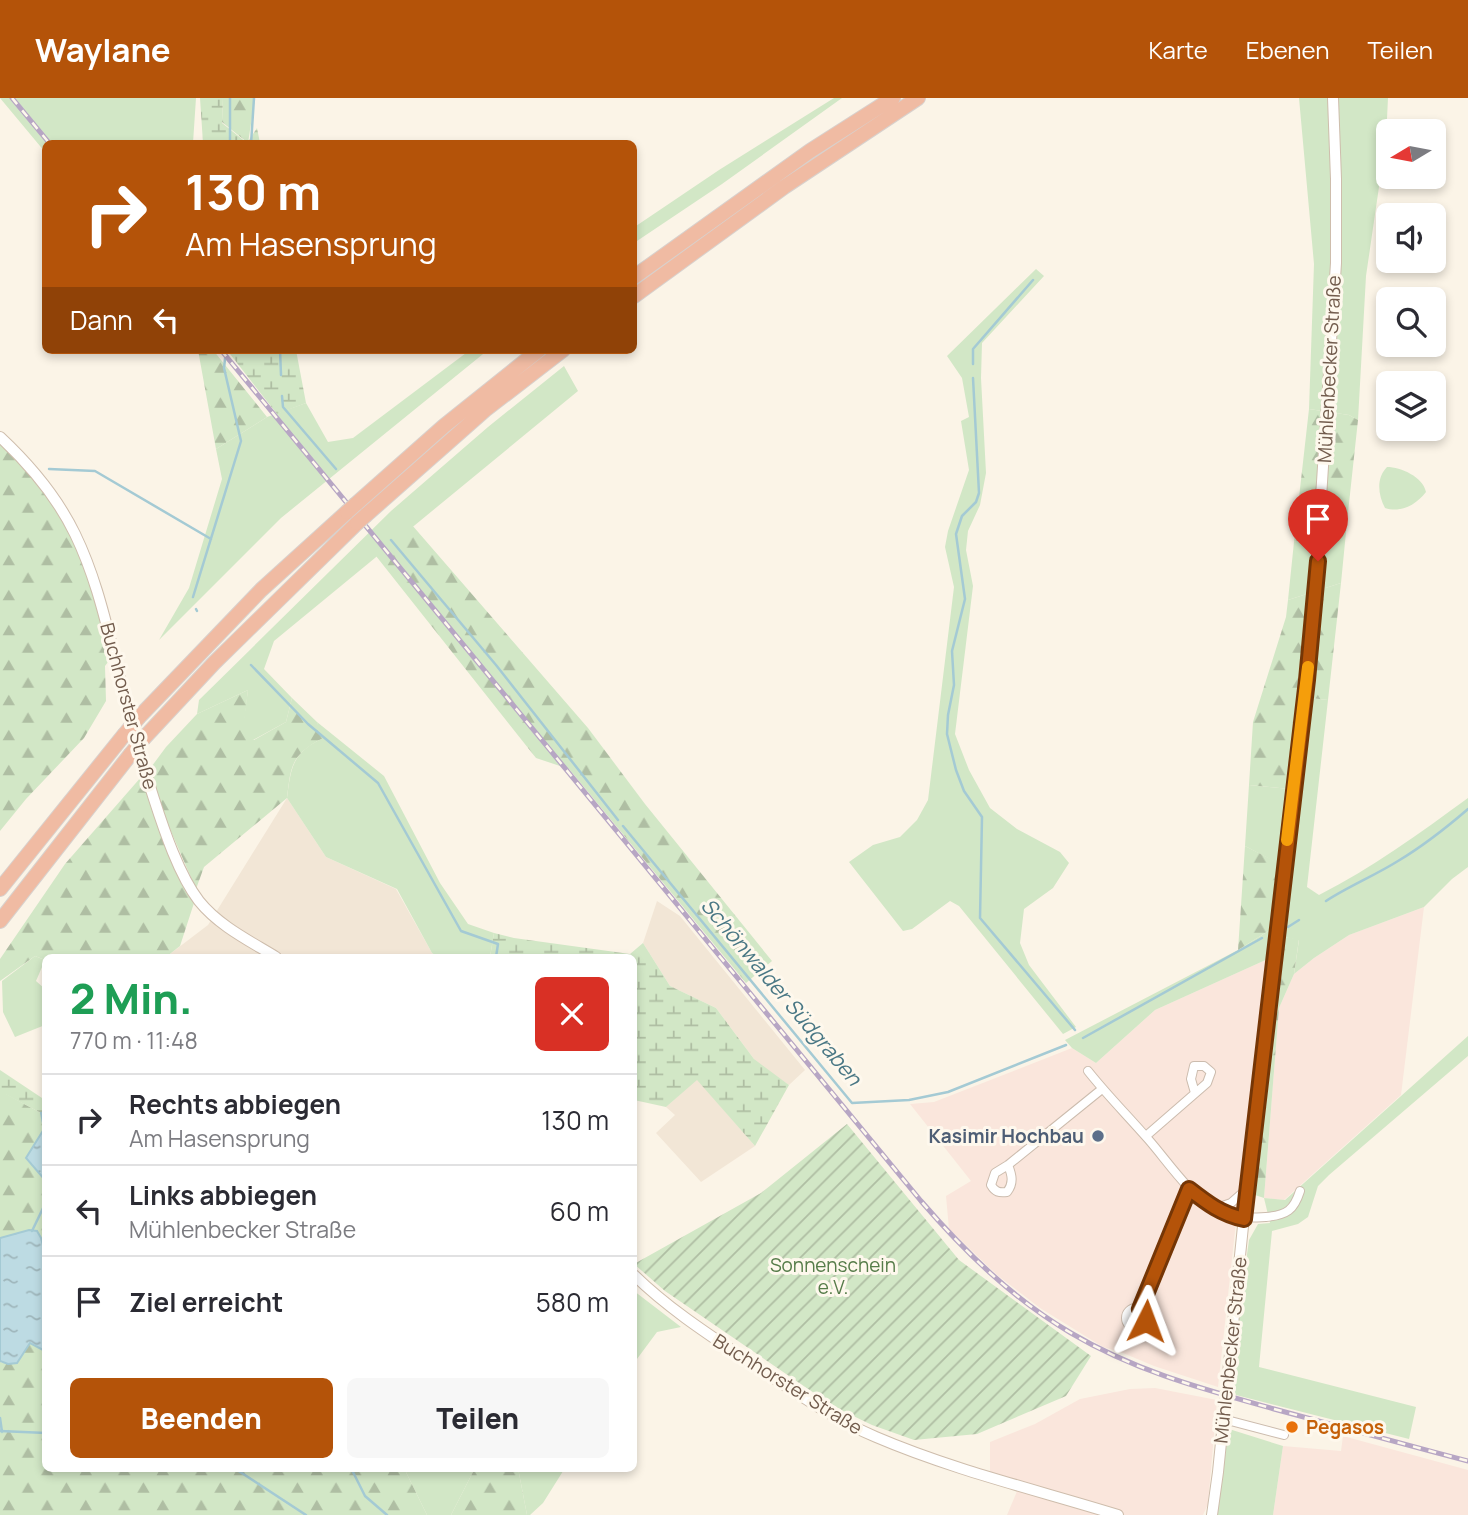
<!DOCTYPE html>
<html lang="de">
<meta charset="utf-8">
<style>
:root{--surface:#fff;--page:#f7f7f7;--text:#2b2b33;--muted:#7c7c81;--line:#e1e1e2;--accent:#b45309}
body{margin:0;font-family:Manrope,sans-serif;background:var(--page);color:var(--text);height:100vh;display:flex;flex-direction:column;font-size:26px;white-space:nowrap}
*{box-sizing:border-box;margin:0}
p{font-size:23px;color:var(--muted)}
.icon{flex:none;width:38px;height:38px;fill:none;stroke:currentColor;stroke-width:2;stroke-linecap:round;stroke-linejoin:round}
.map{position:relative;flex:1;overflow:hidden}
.side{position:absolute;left:42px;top:856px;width:595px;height:518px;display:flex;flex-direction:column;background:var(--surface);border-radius:10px;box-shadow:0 4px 10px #0003}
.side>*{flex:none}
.top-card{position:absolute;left:42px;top:42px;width:595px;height:214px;border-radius:10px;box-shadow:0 4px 10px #0003;background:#b45309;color:#fff;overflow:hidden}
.needle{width:46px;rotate:260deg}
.fabs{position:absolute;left:1376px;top:21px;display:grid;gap:14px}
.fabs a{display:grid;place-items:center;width:70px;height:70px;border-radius:10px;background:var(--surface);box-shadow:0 4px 10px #0003;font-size:35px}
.pin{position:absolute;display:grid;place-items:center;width:60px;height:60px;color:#fff;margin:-72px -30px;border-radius:50% 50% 50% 0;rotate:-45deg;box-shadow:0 0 7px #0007}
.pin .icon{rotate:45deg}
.me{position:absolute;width:77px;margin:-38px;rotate:3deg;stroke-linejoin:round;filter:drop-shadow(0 0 5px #0008)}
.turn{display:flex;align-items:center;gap:24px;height:147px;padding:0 28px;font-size:32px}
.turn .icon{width:91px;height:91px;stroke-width:2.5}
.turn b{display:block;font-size:49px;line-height:60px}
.then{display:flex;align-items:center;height:66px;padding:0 28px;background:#0003;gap:14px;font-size:26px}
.round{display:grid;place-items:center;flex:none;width:74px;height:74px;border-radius:10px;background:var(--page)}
.summary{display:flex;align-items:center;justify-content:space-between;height:119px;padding:0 28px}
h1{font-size:42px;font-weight:800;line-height:52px;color:#1e9e55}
.cta{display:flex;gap:14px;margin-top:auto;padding:14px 28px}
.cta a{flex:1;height:80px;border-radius:10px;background:var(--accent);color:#fff;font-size:28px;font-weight:800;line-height:80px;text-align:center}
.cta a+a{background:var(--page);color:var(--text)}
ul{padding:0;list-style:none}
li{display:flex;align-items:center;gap:21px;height:91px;padding:0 28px;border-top:2px solid var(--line)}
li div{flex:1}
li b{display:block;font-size:26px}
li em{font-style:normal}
header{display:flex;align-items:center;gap:42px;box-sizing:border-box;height:98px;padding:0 35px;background:var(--accent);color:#fff}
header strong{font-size:33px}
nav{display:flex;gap:38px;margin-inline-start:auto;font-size:24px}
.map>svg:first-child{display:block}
.residential{fill:#f2e6d6}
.commercial{fill:#fae6dc}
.green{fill:#d2e7c6}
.forest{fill:url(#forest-firs)}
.wetland{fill:url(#wetland-marsh)}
.garden{fill:url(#garden-furrows)}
.water{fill:url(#water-ripples);stroke:#a4cad4;stroke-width:2}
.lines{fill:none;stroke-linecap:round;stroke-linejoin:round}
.stream{stroke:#a4cad4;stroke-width:2.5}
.street-casing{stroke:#ccbcae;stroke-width:10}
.secondary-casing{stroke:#cebdac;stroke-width:12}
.highway-casing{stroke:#d8d1cd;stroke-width:16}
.street{stroke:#fff;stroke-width:8}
.secondary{stroke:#fff;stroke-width:10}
.highway{stroke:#f0bba3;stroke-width:14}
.rail-casing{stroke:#b7a6c4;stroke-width:5}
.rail{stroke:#fef8ed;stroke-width:2.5;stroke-dasharray:8;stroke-linecap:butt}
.highway-bridge-casing{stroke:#d8d1cd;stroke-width:16;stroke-linecap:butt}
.highway-bridge{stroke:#f0bba3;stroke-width:14}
.route-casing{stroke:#753606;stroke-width:18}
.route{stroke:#b45309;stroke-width:12}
.slow{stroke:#f59e0b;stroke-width:12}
.service-dot{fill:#5c6f8a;stroke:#fef8ed;stroke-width:2.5}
.food-dot{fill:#e8710a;stroke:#fef8ed;stroke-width:2.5}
.labels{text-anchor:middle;stroke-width:6;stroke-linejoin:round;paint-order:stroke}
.street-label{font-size:19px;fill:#725c4d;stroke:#fef8ed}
.service-label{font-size:19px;font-weight:bold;fill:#4e5e75;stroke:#fef8ed;text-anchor:end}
.park-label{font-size:19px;fill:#567c49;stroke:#fef8ed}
.food-label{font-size:19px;font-weight:bold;fill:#c56008;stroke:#fef8ed;text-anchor:start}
.water-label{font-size:21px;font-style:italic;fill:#497784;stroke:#fef8ed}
</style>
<header>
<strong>Waylane</strong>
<nav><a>Karte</a><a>Ebenen</a><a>Teilen</a></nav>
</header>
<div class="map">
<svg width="1468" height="1417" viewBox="0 0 1468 1417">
<defs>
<pattern id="forest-firs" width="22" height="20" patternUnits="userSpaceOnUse" patternTransform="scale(1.75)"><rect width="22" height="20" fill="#d2e7c6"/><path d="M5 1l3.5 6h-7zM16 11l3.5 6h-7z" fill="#afbea3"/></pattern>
<pattern id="wetland-marsh" width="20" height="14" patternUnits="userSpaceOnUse" patternTransform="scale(1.75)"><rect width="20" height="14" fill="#d2e7c6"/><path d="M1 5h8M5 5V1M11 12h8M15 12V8" fill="none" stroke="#afbea3"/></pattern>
<pattern id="garden-furrows" width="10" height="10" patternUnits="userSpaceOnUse" patternTransform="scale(1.75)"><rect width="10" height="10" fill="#d2e7c6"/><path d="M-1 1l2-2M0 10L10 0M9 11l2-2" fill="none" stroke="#afbea3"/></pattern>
<pattern id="water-ripples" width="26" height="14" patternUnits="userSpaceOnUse" patternTransform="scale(1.75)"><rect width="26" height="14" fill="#bddbe3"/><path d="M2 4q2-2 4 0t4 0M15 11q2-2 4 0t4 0" fill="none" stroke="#9eb5ba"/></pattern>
</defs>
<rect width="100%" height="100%" fill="#fbf4e7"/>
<!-- residential -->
<path class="residential" d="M 287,700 L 326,759 L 396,791 L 432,855 L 438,859 L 166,859 L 208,827 Z
M 657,803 L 680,818 L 805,972 L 789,987 L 757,965 L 716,910 L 670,888 L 643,845 Z
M 697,981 L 755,1048 L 701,1084 L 656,1035 L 675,1017 L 666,1009 Z"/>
<!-- commercial -->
<path class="commercial" d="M 1424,809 L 1401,997 L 1284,1102 L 1264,1100 L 1279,910 L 1294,876 L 1314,860 L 1349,837 Z
M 1270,860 L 1242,1069 L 1218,1289 L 1154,1268 L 1123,1255 L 1103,1249 L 1040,1210 L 997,1177 L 949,1131 L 946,1098 L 971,1083 L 910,1006 L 934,1004 L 1072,950 L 1096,965 L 1155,912 Z
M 1155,1290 L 1217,1302 L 1208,1406 L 1203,1417 L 1007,1417 L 1021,1384 L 990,1374 L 990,1344 L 1035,1326 L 1080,1301 L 1130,1291 Z
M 1343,1338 L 1468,1372 L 1468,1417 L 1273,1417 L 1283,1348 L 1341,1353 Z"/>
<!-- green -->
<path class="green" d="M 0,0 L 196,0 L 193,45 L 46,46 L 45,54 Z
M 834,0 L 842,0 L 722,86 L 634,145 L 634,130 L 636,128 L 719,72 Z
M 1299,0 L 1388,0 L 1386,41 L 1366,178 L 1358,322 L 1349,317 L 1309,311 L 1314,166 Z
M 1036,171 L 1044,178 L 982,245 L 981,280 L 986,375 L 980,407 L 968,433 L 966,452 L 973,488 L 955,636 L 969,672 L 990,710 L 1017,731 L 1060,754 L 1069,765 L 1053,790 L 1024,811 L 1020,845 L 1029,867 L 1076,929 L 1063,936 L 959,808 L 950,803 L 912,831 L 903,833 L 849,764 L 873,747 L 900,739 L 917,722 L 928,702 L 954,489 L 945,449 L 948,433 L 969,372 L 961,323 L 969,319 L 962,280 L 947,258 Z
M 470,252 L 488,252 L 281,420 L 159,542 L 189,490 L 222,381 L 216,351 L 267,319 L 306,305 L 328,344 L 353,340 Z
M 564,268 L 578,293 L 274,543 L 264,571 L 292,600 L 286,624 L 253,642 L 242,635 L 248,592 L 197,616 L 199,602 L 391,413 L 488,329 Z
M 1387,369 C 1401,369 1423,379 1426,394 C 1416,407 1401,415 1385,410 C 1378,397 1376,380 1387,369 Z
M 1347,424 L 1341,485 L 1288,502 L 1294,444 Z
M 1300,599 L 1328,602 L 1307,789 L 1319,797 C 1372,770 1420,735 1468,700 L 1468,769 L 1452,781 L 1424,809 L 1349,837 L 1314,860 L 1294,876 L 1299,842 L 1284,839 L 1273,831 L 1270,860 L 1155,912 L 1096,965 L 1072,950 L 1065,942 L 1238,852 L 1273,830 L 1281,767 L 1245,748 L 1249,687 L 1289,691 Z
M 317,624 L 384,678 L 440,785 L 468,826 L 494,835 L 490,859 L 438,859 L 432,855 L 397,791 L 326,759 L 287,700 C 291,669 292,656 321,641 Z
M 35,858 L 45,862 L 36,883 L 45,891 L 45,927 L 15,939 L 3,914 L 2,883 Z
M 1468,938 L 1468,958 L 1329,1077 L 1318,1088 L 1308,1119 L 1298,1126 L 1272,1133 L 1259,1269 L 1416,1309 L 1409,1341 L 1232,1296 L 1238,1221 L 1249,1142 L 1258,1126 L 1270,1125 L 1264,1100 L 1285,1102 Z
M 634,1193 L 681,1229 L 657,1234 L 634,1265 Z
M 1229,1331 L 1283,1348 L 1273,1417 L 1216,1417 Z
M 404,1370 L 409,1370 L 414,1374 L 418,1370 L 475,1370 L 451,1417 L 427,1417 Z
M 518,1370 L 565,1370 L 543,1405 L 530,1417 L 527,1417 Z"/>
<!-- forest -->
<path class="forest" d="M 223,0 L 255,0 L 248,45 L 222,24 Z
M 198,252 L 213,252 L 267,319 L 216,351 Z
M 1309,311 L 1349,317 L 1358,322 L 1347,424 L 1294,444 Z
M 0,346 C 18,364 37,382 51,403 C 82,451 96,505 111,560 L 105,568 L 106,603 L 84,640 L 26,701 L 0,733 Z
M 412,427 L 588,630 L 645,706 L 772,863 L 746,885 L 569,671 L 536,660 L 376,458 Z
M 1341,485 L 1328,602 L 1301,599 L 1289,691 L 1249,687 L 1253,624 L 1286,519 L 1288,502 Z
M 248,592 L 243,635 L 254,642 L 286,624 L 292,600 L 317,624 L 323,640 C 291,657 291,667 287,700 L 204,769 L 196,791 L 166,722 L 149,672 L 166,649 L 197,616 Z
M 142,678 L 194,805 L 180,848 L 166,859 L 46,859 L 45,862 L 35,858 L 0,883 L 0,861 L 65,766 Z
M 1245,748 L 1282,767 L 1273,830 L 1238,852 Z
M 1284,839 L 1299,841 L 1294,876 L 1279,910 L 1264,1100 L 1255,1097 C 1259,1010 1266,925 1284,839 Z
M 0,996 L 6,996 L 41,1015 L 44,1030 L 27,1060 L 45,1082 L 45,1155 L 41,1140 L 28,1132 L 0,1140 Z
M 30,1245 L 45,1253 L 46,1370 L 404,1370 L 427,1417 L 0,1417 L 0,1263 L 2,1265 L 17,1265 Z
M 475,1370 L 518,1370 L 527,1417 L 451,1417 Z"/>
<!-- wetland -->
<path class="wetland" d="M 200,0 L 223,0 L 222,25 L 247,45 L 257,30 L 260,45 L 203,45 Z
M 233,252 L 296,252 L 306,305 L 277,316 L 230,256 Z
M 494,835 L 514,840 L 630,856 L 643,845 L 670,888 L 716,910 L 754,961 L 789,987 L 755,1048 L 697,982 L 666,1009 L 634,1002 L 634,859 L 490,859 Z
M 0,972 L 45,1002 L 45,1014 L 41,1015 L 5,996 L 0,996 Z"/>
<!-- garden -->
<path class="garden" d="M 847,1026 L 959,1162 L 1091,1258 L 1066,1298 L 977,1336 L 914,1342 L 872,1327 L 843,1313 L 811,1293 L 665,1193 L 634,1166 L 761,1095 Z"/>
<!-- water -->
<path class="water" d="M 45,1014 L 46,1014 L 45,1082 L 26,1060 L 44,1031 L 41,1015 Z
M 29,1132 L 37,1133 L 41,1140 L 45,1155 L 45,1253 L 30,1245 L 17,1265 L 8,1266 L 0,1263 L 0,1140 Z"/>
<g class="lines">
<!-- stream -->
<path class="stream" d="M 230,46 L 230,0
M 251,46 L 254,0
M 280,252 L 281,277
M 973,266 L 973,251 L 1033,182
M 973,280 L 979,395 L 976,404 L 962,418 L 956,436 L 965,501 L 952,553 L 954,587 L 948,617 L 947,636 L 956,672 L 964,693 L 982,719 L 980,820 L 1075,932
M 282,298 L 283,309 L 336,371
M 49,371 L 95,373 L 211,441
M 391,442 L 496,567 L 618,722
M 193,499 L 241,343 L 224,270 L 226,252
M 196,511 L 197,513
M 251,567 L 308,626 L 378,685 L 461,833 L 498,846 L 496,859
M 623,728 L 852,1005 L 909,1002 L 948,994 L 1066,947
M 1326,803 C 1349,788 1374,778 1398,763 C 1423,748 1446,730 1468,711
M 1288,829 L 1299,822
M 1083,940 L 1262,840
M 32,1133 L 46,1104
M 0,1320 L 2,1334
M 0,1333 L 46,1335
M 234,1370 L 306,1417
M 351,1370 L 365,1398 L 387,1417"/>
<defs>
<path id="street" d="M 1088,973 C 1107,997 1128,1018 1148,1041 C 1169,1065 1187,1094 1215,1111 C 1231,1121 1248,1120 1266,1119 C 1287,1117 1294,1112 1300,1093
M 1146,1038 L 1207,985 L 1211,974 L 1204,968 L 1194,968 L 1191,981 L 1195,995
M 1008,1067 C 1012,1077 1014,1085 1007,1094 C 999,1095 995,1094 991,1087 L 995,1075 L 1008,1067 L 1102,991
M 1214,1111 L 1231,1105 L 1247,1091
M1126 1220a10 10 0 1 1 20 0a10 10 0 1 1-20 0Z
M 1140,1211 L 1189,1091
M 1223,1321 L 1284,1337"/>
<path id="secondary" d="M 0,339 C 30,367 57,399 75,436 C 93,473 103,512 113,552 C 126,602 138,652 154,701 C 164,732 179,777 199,803 C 219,828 250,843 276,859
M 634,1177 C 671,1213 714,1240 757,1269 C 795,1294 833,1321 876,1339 C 953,1372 1037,1392 1118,1417
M 1212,1417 L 1218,1374 L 1254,1020 L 1313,525 L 1336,165 L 1336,81 L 1333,0"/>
<path id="highway" d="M 634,179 L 810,53 L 893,0
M 634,198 L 784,89 L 918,0
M 356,406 L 444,328 L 539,252
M 366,417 L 485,312 L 563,252
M 139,619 L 261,492 L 347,414
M 144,640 L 214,565 L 357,425
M 0,791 L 124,637
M 0,823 L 130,657"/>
</defs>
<!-- street casing -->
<use href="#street" class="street-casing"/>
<!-- secondary casing -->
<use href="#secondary" class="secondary-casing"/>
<!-- highway casing -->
<use href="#highway" class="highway-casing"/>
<!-- street -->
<use href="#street" class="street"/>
<!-- secondary -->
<use href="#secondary" class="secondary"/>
<!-- highway -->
<use href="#highway" class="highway"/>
<defs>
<path id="rail" d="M 12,0 L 50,46
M 221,252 L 921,1103 C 965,1154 1013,1201 1071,1235 C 1135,1273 1203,1291 1274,1311 C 1338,1328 1403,1346 1468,1363"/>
</defs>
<!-- rail casing -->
<use href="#rail" class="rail-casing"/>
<!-- rail -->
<use href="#rail" class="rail"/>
<defs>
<path id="highway-bridge" d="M 347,414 L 356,406
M 357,425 L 366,417
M 124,637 L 139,619
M 130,657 L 144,640"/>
</defs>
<!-- highway-bridge casing -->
<use href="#highway-bridge" class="highway-bridge-casing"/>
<!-- highway-bridge -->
<use href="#highway-bridge" class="highway-bridge"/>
</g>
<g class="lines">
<defs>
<path id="route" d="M 1146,1223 L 1144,1214 L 1140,1211 L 1189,1091 C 1207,1105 1221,1116 1244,1121 L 1307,582 L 1318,463"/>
</defs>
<!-- route casing -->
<use href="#route" class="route-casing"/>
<!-- route -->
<use href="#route" class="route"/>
<!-- slow -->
<path class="slow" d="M 1287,742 L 1308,569"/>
</g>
<!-- markers -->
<circle class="service-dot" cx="1098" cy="1038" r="7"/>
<circle class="food-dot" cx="1292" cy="1329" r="7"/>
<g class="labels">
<!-- street labels -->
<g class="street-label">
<text transform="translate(1329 271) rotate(-87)" y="7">Mühlenbecker Straße</text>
<text transform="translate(129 608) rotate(75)" y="7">Buchhorster Straße</text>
<text transform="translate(1230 1252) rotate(-84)" y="7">Mühlenbecker Straße</text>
<text transform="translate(788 1286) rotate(32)" y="7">Buchhorster Straße</text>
</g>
<!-- service labels -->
<g class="service-label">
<text x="1084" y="1045">Kasimir Hochbau</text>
</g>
<!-- park labels -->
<g class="park-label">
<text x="833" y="1174">Sonnenschein<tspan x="833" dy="22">e.V.</tspan></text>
</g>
<!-- food labels -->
<g class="food-label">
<text x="1306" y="1336">Pegasos</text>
</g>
<!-- water labels -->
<g class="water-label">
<text transform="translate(781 894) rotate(50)" y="7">Schönwalder Südgraben</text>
</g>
</g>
</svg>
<div class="fabs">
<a><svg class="needle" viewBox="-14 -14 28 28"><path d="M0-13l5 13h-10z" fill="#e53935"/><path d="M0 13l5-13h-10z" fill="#7c7c81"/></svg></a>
<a><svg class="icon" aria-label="sound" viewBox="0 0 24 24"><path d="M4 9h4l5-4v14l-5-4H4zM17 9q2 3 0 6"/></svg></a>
<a><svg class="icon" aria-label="search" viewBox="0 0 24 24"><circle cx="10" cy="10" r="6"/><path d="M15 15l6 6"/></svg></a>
<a><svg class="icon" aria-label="layers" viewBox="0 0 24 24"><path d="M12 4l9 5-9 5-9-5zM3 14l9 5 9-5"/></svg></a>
</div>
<div class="pin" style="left:1318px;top:463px;background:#d93025"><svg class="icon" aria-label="arrive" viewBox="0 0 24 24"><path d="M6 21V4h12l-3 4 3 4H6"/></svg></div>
<svg class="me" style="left:1146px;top:1223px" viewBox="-20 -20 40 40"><path d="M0-17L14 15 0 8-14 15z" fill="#b45309" stroke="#fff" stroke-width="4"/></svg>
<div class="top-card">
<div class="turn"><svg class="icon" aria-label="right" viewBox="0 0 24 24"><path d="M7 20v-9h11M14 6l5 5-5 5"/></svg><div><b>130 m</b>Am Hasensprung</div></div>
<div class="then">Dann<svg class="icon" aria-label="left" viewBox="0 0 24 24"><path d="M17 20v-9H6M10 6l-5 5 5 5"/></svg></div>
</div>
<section class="side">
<div class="summary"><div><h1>2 Min.</h1><p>770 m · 11:48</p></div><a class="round" style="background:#d93025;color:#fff"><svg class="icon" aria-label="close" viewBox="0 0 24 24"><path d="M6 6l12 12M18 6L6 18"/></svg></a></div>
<ul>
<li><svg class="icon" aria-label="right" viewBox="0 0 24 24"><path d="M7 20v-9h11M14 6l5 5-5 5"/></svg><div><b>Rechts abbiegen</b><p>Am Hasensprung</p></div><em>130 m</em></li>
<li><svg class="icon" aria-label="left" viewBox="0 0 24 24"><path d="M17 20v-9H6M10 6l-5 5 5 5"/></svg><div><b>Links abbiegen</b><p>Mühlenbecker Straße</p></div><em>60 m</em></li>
<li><svg class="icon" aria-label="arrive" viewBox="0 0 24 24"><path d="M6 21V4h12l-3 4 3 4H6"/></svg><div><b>Ziel erreicht</b></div><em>580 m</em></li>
</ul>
<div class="cta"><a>Beenden</a><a>Teilen</a></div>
</section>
</div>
